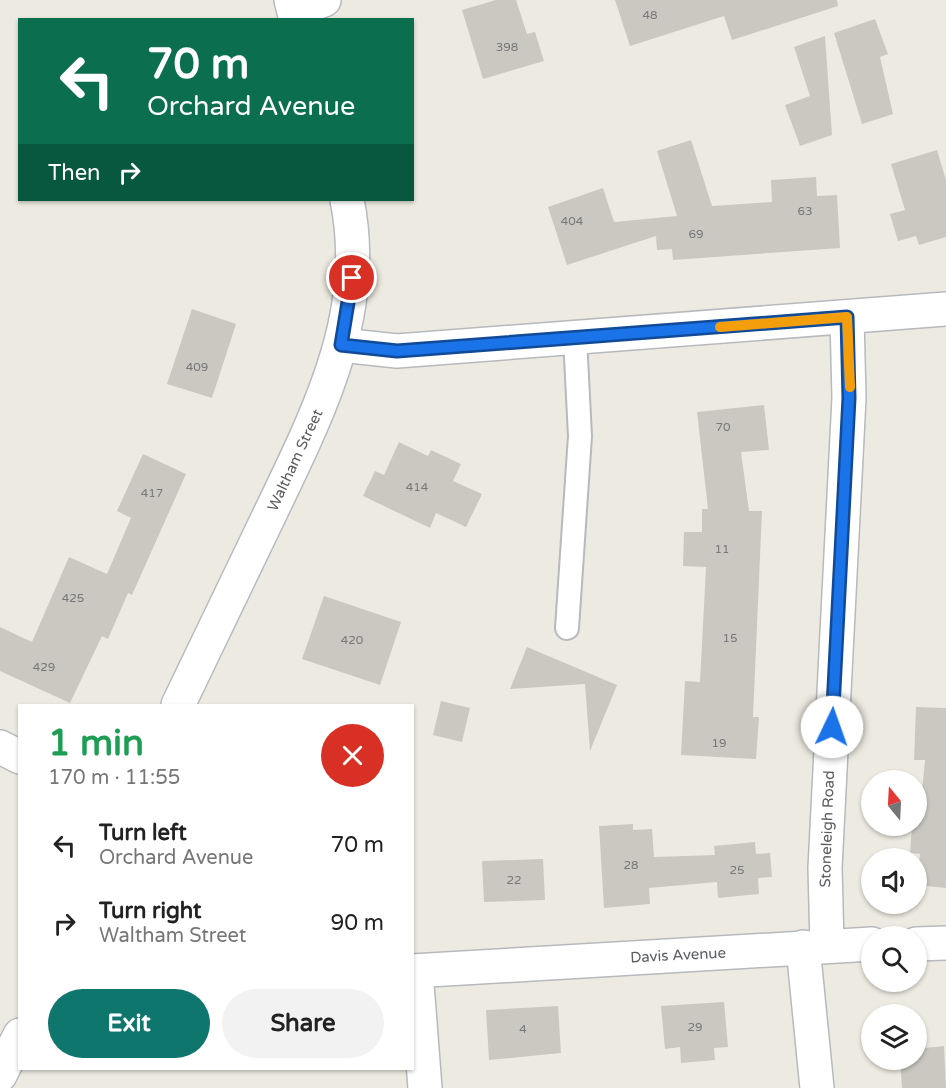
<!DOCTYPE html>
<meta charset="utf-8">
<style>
:root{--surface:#fff;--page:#f2f2f2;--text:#222;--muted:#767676;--accent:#0f766e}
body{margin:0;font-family:"Varela Round",sans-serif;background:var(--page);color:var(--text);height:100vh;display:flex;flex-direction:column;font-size:22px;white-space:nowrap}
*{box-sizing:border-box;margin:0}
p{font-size:20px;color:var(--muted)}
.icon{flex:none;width:33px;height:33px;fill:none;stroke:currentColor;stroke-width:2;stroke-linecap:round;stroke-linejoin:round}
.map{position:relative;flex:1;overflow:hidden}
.panel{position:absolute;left:18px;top:704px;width:396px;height:366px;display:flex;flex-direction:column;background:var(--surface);border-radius:0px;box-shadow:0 2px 4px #0004}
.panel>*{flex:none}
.top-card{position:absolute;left:18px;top:18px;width:396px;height:183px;border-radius:0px;box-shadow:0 2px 4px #0004;background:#0b6e4f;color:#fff;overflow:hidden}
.needle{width:39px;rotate:342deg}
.controls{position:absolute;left:861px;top:770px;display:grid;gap:12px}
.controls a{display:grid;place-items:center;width:66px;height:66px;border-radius:50%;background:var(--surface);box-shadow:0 2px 4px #0004;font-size:30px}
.pin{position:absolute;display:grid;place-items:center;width:51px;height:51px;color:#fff;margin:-26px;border:3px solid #fff;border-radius:50%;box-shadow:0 2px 6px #0007}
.me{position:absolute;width:66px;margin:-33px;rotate:3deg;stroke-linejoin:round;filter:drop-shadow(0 0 4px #0008)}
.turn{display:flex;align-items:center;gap:21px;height:126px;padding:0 30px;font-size:27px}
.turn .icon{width:78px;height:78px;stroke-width:2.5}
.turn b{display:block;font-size:42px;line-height:51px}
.then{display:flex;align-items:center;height:57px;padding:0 30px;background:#0003;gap:12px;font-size:22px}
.round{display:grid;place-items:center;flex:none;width:63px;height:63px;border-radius:32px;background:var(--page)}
.overview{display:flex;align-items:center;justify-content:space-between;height:102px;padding:0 30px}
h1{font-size:36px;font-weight:700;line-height:45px;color:#1e9e55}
.cta{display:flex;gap:12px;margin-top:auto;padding:12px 30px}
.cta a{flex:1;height:69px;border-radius:36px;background:var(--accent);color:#fff;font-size:24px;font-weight:700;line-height:69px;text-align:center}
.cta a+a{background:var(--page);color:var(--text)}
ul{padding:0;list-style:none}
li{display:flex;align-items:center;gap:18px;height:78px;padding:0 30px}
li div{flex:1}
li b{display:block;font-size:22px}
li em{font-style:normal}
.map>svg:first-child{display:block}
.building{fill:#cac8c1}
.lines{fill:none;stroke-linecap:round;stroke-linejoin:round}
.service-casing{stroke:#b7b9be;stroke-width:26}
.minor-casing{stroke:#b7b9be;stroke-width:36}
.secondary-casing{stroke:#b7bac0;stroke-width:36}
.service{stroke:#fff;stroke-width:22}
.minor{stroke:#fff;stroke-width:33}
.secondary{stroke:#fff;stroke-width:33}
.route-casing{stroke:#114b97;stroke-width:15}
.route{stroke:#1a73e8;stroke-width:10}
.slow{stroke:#f59e0b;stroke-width:10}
.labels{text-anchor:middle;stroke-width:4.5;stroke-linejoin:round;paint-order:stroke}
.number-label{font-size:12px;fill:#76787a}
.street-label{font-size:15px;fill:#5a5d62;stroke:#fff}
</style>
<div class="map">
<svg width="946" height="1088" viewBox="0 0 946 1088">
<rect width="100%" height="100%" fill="#edebe1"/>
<!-- building -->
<path class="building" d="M 496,0 L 516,0 L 527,34 L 535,32 L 544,61 L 483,79 L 462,10 Z
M 615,0 L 837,0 L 838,6 L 732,40 L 724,16 L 630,46 Z
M 875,19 L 888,54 L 880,57 L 893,114 L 862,124 L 834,33 Z
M 825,36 L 832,135 L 800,146 L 785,105 L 810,96 L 794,47 Z
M 691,140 L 712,206 L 772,202 L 771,180 L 816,177 L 817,196 L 837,195 L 840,248 L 673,260 L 672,249 L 657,250 L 656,236 L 567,265 L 548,207 L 603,188 L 614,222 L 677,216 L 657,151 Z
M 937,150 L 946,180 L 946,237 L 919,245 L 916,236 L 898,241 L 890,214 L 905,210 L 891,164 Z
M 192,309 L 236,324 L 212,398 L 167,384 Z
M 764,405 L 769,450 L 741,452 L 749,511 L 762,511 L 753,717 L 759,717 L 756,759 L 681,755 L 685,681 L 700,682 L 706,567 L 683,566 L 684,532 L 702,532 L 702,509 L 708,509 L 697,412 Z
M 399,442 L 428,456 L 431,450 L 461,464 L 453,481 L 482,494 L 466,527 L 436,513 L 430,528 L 363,496 L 375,471 L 384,475 Z
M 143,454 L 186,474 L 132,595 L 128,593 L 108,639 L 102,636 L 70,703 L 0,671 L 0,627 L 32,642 L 69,557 L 107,574 L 131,518 L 117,511 Z
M 324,596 L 401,622 L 380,685 L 302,659 Z
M 527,647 L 617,685 L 590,751 L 585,684 L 510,689 Z
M 441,701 L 470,708 L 462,742 L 433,735 Z
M 916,707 L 946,708 L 946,888 L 917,885 L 920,854 L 910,853 L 912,825 L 919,822 L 925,760 L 914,760 Z
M 633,824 L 633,830 L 652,829 L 654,857 L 715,855 L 714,846 L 755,842 L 756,854 L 770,853 L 772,877 L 758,878 L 759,894 L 718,898 L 717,882 L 649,888 L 650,904 L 604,908 L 599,826 Z
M 543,859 L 545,900 L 484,902 L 482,861 Z
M 724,1002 L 728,1047 L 714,1048 L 715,1060 L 681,1063 L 680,1047 L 665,1049 L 661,1006 Z
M 558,1006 L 561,1053 L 489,1060 L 486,1010 Z
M 944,1046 L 946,1088 L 902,1088 L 900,1059 L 916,1059 L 916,1049 Z"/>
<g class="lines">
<defs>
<path id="service" d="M 567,628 L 580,436 L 575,338"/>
<path id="minor" d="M 294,10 L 324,0
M 341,345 L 397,351 L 946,309
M 0,747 L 20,757
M 916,944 L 946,943
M 827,945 L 825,868 L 849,398 L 847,317
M 803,947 L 817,1088
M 412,971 L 872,944
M 416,971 L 425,1088"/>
<path id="secondary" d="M 291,0 L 296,20
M 178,705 C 208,643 237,582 267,520 C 315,419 371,316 347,200
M 0,1075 L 20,1035"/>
</defs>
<!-- service casing -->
<use href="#service" class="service-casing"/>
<!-- minor casing -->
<use href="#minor" class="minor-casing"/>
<!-- secondary casing -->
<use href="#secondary" class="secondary-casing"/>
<!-- service -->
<use href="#service" class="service"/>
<!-- minor -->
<use href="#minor" class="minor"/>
<!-- secondary -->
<use href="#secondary" class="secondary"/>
</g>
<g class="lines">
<defs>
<path id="route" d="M 352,278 L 341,345 L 397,351 L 847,317 L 849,398 L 832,727"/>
</defs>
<!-- route casing -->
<use href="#route" class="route-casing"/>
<!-- route -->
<use href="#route" class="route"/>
<!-- slow -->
<path class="slow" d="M 720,327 L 847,317 L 850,387"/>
</g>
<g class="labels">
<!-- number labels -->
<g class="number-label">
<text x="650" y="19">48</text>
<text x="507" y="51">398</text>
<text x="805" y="215">63</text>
<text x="572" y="225">404</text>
<text x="696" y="238">69</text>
<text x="197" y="371">409</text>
<text x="723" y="431">70</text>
<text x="417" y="491">414</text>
<text x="152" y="497">417</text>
<text x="722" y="553">11</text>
<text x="73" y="602">425</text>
<text x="730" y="642">15</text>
<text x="352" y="644">420</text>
<text x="44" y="671">429</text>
<text x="719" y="747">19</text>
<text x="631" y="869">28</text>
<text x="737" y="874">25</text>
<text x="514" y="884">22</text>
<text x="695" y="1031">29</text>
<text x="523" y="1033">4</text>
</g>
<!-- street labels -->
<g class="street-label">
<text transform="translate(295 460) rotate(-65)" y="5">Waltham Street</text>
<text transform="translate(827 829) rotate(-88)" y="5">Stoneleigh Road</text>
<text transform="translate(678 955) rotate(-3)" y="5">Davis Avenue</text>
</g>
</g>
</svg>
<div class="controls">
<a><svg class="needle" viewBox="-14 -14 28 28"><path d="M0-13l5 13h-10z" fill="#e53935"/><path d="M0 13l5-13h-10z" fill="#767676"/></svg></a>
<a><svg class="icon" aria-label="sound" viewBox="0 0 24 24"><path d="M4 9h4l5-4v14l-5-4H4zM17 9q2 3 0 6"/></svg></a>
<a><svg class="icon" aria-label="search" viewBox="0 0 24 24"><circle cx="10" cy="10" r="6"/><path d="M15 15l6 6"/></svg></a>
<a><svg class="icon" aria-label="layers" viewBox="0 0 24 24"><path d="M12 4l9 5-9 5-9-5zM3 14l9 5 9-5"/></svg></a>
</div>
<div class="pin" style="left:352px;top:278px;background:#d93025"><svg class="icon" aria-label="arrive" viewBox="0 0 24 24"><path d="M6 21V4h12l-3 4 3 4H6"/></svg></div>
<svg class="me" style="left:832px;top:727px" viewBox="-20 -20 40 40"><circle r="19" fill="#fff"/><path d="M0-13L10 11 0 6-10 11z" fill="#1a73e8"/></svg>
<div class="top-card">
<div class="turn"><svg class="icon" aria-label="left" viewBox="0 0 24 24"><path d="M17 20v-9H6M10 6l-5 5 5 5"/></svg><div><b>70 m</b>Orchard Avenue</div></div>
<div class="then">Then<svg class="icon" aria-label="right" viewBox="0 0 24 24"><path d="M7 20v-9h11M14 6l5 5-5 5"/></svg></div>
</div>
<section class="panel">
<div class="overview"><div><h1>1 min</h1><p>170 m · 11:55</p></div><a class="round" style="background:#d93025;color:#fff"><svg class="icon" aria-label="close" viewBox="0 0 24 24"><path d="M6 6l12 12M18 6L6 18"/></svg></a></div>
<ul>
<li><svg class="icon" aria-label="left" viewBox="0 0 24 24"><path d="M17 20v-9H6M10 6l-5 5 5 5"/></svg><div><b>Turn left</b><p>Orchard Avenue</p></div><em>70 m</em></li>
<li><svg class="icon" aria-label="right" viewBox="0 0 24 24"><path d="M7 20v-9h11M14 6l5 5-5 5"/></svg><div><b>Turn right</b><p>Waltham Street</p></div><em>90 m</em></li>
</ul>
<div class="cta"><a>Exit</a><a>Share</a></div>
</section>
</div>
